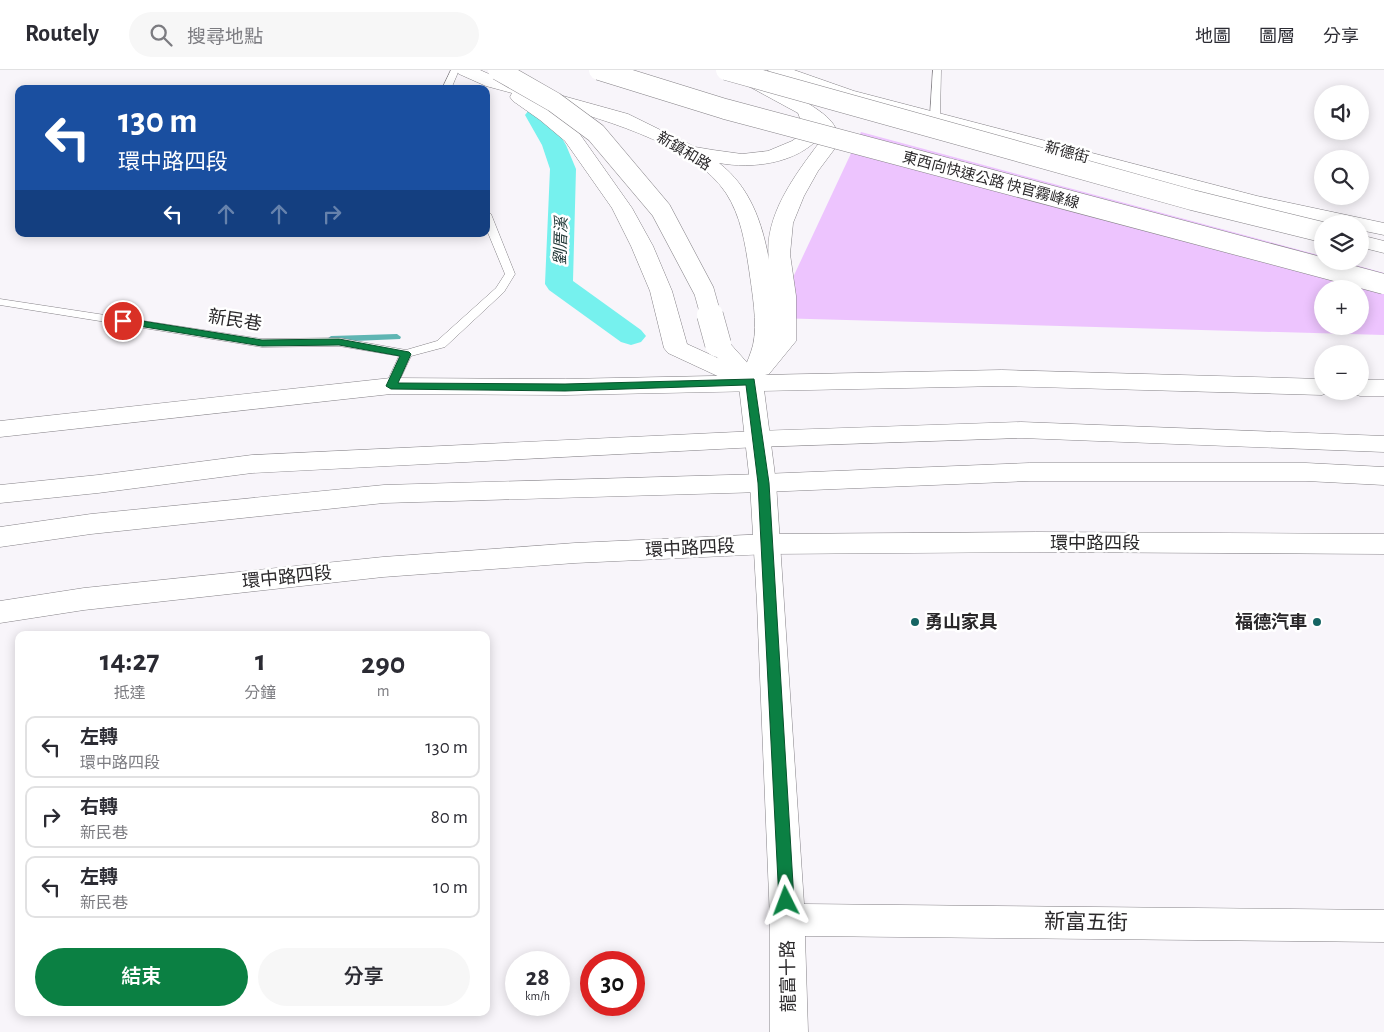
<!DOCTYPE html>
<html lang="zh-TW">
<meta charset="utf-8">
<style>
:root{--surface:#fff;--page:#f7f7f7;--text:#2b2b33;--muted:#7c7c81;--line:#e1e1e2;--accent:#0b8043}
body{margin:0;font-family:"Alegreya Sans","Noto Sans TC",sans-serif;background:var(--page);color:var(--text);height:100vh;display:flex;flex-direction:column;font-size:19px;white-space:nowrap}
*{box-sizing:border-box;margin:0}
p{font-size:16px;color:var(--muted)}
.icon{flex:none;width:28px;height:28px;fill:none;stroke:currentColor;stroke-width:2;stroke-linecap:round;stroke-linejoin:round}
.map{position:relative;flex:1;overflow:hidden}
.side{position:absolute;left:15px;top:561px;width:475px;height:385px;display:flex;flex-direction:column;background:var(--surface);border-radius:10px;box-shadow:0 2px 12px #0003}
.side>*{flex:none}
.banner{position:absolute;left:15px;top:15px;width:475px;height:152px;border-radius:10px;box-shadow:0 2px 12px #0003;background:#1a4fa0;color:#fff;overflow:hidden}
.controls{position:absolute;left:1314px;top:15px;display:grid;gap:10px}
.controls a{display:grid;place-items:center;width:55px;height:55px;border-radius:50%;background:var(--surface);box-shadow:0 2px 12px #0003;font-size:25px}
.speed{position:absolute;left:505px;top:881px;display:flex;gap:10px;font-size:25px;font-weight:700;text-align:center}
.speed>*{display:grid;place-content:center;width:65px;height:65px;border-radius:50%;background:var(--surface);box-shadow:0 2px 12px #0003;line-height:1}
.speed small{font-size:12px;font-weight:400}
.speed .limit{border:8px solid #d22;background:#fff;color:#111}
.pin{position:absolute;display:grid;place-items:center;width:42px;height:42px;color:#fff;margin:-21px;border:2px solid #fff;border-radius:50%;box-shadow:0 1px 5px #0007}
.me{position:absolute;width:55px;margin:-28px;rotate:357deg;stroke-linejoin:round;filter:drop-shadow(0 0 4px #0008)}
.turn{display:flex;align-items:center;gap:18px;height:105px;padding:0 20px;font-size:22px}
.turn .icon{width:65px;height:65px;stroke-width:2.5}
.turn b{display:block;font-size:35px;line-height:42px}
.lanes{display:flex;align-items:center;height:48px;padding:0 20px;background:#0003;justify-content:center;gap:25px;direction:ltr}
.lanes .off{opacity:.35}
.eta{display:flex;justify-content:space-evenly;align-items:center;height:85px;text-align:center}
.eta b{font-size:30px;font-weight:600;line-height:35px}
.button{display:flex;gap:10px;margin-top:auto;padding:10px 20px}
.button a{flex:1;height:58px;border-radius:30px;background:var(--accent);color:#fff;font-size:20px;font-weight:600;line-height:58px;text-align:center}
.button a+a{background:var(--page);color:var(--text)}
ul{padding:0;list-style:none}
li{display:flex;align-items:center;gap:15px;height:62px;margin:0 10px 8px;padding:0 10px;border:2px solid var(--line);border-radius:10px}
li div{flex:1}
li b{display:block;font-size:19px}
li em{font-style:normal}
header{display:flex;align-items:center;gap:30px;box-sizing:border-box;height:70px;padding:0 25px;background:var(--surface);border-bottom:1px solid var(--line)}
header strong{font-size:24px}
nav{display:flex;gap:28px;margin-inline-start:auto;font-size:18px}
.search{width:350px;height:45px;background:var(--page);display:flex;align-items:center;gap:12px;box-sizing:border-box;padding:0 18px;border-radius:28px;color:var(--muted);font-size:19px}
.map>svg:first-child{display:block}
.green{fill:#edc4fe;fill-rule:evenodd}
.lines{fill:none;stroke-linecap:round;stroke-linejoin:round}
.stream{fill:#5fb5b3;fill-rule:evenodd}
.canal{fill:#76f1ee;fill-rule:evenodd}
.lane-casing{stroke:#858287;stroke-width:1}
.street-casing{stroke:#858287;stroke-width:1}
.secondary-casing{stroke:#858287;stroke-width:1}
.highway-casing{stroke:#858287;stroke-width:1}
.lane{fill:#fff;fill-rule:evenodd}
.street{fill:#fff;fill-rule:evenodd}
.secondary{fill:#fff;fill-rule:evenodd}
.highway{fill:#fff;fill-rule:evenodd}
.highway-bridge-far1-casing{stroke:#858287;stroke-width:21;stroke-linecap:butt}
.highway-bridge-casing{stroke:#858287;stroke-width:27;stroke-linecap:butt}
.highway-bridge-far1{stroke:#fff;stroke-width:20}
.highway-bridge{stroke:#fff;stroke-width:26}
.route{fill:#0b8043;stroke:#07532c}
.poi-dot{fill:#156463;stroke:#fff;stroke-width:2}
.labels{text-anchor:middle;stroke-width:5;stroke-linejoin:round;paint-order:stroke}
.far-street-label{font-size:15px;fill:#2a282a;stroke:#fff}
.far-water-label{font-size:16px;font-style:italic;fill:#1f3534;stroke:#fff}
.street-label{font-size:18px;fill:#2a282a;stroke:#fff}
.poi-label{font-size:18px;font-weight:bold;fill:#2a282a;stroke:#fff;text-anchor:start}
.near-street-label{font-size:21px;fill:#2a282a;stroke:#fff}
</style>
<header>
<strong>Routely</strong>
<div class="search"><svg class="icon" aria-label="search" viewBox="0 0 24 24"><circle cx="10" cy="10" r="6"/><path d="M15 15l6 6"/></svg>搜尋地點</div>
<nav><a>地圖</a><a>圖層</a><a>分享</a></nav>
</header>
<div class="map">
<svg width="1384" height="962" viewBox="0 0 1384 962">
<rect width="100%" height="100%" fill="#f8f5fa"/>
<!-- green -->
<path class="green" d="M 861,62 L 1322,186 L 1322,191 L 1341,191 L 1384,203 L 1384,265 L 774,248 ZM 1322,219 L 1360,219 L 1360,256 L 1322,256 Z"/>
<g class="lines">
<!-- stream -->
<path class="stream" d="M 397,264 L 401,267 L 400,269 L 331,272 L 327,269 L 331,266 Z"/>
<!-- canal -->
<path class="canal" d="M 537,38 L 545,40 L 566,75 L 576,99 L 573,211 L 641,260 L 646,266 L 641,272 L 631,275 L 621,272 L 549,220 L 545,214 L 550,99 L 542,75 L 525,45 L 529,40 Z"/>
<defs>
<path id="lane" d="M 451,0 L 459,0 L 451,19 L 442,19 Z
M 933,0 L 941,0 L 940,47 L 935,50 L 930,47 Z
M 486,141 L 491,144 L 515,204 L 504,222 L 445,277 L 411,286 L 397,316 L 391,320 L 385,316 L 399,286 L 339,276 L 262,277 L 0,235 L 0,229 L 262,269 L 339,268 L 406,280 L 437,271 L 496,218 L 505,204 L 486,158 Z"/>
<path id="street" d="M 456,0 L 480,0 L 498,8 L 628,44 L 695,77 L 713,80 L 742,84 L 768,81 L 792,71 L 802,64 L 803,56 L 798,43 L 739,11 L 736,7 L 739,3 L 745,2 C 762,6 817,36 829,49 C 836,56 838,63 839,73 L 818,101 L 804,126 L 793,153 L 790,184 L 796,226 L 796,271 L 769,304 L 765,305 L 763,312 L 776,413 L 804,834 L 1384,840 L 1384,872 L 805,866 L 808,962 L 770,962 L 770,850 L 757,533 L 750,413 L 739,316 L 668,283 L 664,278 L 650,221 L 631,176 L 612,138 L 565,71 L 540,50 L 513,31 L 510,27 L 512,23 L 486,16 L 459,4 ZM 535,30 C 591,46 693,72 726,123 C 741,146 745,173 749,199 C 752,221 758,254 753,275 C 751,283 747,292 744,300 L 687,274 L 672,221 L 653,176 L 632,138 L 579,63 ZM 819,68 L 819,73 C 795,105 763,147 769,190 C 762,152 750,117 719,93 C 752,99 795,94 819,68 Z
M 768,0 L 794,0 L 854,21 L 1257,126 L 1384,153 L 1384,165 L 1360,160 L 1360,154 L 1328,154 L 1248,136 L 842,29 L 771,4 Z"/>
<path id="secondary" d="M 1002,300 L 1322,309 L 1322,321 L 1331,321 L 1322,325 L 1002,316 L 565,325 L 391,324 L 0,367 L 0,351 L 391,308 L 565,309 Z
M 1360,310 L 1384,310 L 1384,326 L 1360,326 L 1351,323 L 1350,321 L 1360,321 Z
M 1021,352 L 1384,366 L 1384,382 L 1021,368 L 758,377 L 252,403 L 98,423 L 0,433 L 0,415 L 98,405 L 252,385 L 758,361 Z
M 1030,393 L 1306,393 L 1384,397 L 1384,415 L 1306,411 L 1030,411 L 763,422 L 384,433 L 91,464 L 0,477 L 0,457 L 91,444 L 384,415 L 763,404 Z
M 1036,462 L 1384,464 L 1384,484 L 1036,482 L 767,484 L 575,493 L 383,507 L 84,540 L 0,553 L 0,531 L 84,518 L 383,487 L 575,473 L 767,464 Z"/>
<path id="highway" d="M 1360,165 L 1384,171 L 1384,183 L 1360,177 Z
M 718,267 L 726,269 L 760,307 L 763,312 L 760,317 L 751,320 L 742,317 L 710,279 L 706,274 L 710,269 Z"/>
</defs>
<!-- lane casing -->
<use href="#lane" class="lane-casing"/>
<!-- street casing -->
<use href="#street" class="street-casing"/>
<!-- secondary casing -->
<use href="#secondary" class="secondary-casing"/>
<!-- highway casing -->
<use href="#highway" class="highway-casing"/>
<!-- lane -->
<use href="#lane" class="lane"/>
<!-- street -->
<use href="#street" class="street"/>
<!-- secondary -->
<use href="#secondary" class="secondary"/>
<!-- highway -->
<use href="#highway" class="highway"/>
<defs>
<path id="highway-bridge-far1" d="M 498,0 L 554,32 L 596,63 L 661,140 L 704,221 L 711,246
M 599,0 L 725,39 L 1384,214
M 726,0 L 1192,130 L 1322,162"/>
<path id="highway-bridge" d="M 710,245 L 718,274"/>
</defs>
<!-- highway-bridge-far1 casing -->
<use href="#highway-bridge-far1" class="highway-bridge-far1-casing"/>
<!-- highway-bridge casing -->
<use href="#highway-bridge" class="highway-bridge-casing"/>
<!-- highway-bridge-far1 -->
<use href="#highway-bridge-far1" class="highway-bridge-far1"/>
<!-- highway-bridge -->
<use href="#highway-bridge" class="highway-bridge"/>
</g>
<!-- route -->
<path class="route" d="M 123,248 L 262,270 L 339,269 L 409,282 L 411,284 L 398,313 L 565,314 L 754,309 L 769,413 L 794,831 L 791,835 L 786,837 L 781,835 L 779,831 L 758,413 L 746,315 L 565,321 L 391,319 L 386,316 L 400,286 L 339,275 L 262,276 L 120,253 L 120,249 Z"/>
<!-- markers -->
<g class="poi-dot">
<circle cx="915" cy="552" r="5"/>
<circle cx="1317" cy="552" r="5"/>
</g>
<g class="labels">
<!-- far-street labels -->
<g class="far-street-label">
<text transform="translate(684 81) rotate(31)" y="5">新鎮和路</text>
<text transform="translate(1067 82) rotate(15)" y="5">新德街</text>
<text transform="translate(991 110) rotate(15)" y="5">東西向快速公路 快官霧峰線</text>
</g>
<!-- far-water labels -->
<g class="far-water-label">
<text transform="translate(560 171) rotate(-88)" y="6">劉厝溪</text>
</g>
<!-- street labels -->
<g class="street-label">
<text transform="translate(235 250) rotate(9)" y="6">新民巷</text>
<text x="1095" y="479">環中路四段</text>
<text transform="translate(690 478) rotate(-3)" y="6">環中路四段</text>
<text transform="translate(287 507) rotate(-6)" y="6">環中路四段</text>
<text transform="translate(788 906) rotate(-91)" y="6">龍富十路</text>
</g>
<!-- poi labels -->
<g class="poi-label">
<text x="925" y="558">勇山家具</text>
<text x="1307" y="558" text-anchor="end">福德汽車</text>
</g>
<!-- near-street labels -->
<g class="near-street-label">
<text transform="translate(1086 852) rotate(1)" y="7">新富五街</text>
</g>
</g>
</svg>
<div class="controls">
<a><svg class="icon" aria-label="sound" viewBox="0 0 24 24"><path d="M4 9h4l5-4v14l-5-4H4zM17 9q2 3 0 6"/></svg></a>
<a><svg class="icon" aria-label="search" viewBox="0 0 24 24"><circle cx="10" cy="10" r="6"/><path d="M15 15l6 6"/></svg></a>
<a><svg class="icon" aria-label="layers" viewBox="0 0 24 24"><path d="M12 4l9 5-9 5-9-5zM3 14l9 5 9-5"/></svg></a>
<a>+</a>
<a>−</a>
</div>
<div class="speed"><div>28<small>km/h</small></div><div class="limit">30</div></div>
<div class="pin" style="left:123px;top:251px;background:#d93025"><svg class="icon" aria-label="arrive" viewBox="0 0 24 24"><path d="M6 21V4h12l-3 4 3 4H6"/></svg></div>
<svg class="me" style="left:786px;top:831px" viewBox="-20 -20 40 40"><path d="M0-17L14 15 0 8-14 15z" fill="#0b8043" stroke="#fff" stroke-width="4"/></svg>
<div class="banner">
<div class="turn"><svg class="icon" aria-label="left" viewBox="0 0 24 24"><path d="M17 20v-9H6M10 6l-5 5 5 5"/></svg><div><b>130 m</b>環中路四段</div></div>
<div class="lanes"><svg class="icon" aria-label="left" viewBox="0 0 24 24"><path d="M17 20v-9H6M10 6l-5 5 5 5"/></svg><svg class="icon off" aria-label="ahead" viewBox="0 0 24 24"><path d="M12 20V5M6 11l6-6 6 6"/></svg><svg class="icon off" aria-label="ahead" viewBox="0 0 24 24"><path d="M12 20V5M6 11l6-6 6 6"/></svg><svg class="icon off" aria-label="right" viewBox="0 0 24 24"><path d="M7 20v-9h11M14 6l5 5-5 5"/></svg></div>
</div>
<section class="side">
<div class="eta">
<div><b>14:27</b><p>抵達</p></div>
<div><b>1</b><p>分鐘</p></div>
<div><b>290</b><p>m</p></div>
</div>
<ul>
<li><svg class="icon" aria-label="left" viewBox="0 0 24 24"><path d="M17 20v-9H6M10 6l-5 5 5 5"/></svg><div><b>左轉</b><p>環中路四段</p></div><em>130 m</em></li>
<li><svg class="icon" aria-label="right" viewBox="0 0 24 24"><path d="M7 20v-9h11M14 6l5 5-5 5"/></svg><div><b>右轉</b><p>新民巷</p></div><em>80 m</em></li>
<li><svg class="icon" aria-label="left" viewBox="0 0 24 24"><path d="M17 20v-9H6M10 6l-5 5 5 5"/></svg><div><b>左轉</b><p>新民巷</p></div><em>10 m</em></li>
</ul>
<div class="button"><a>結束</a><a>分享</a></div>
</section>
</div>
